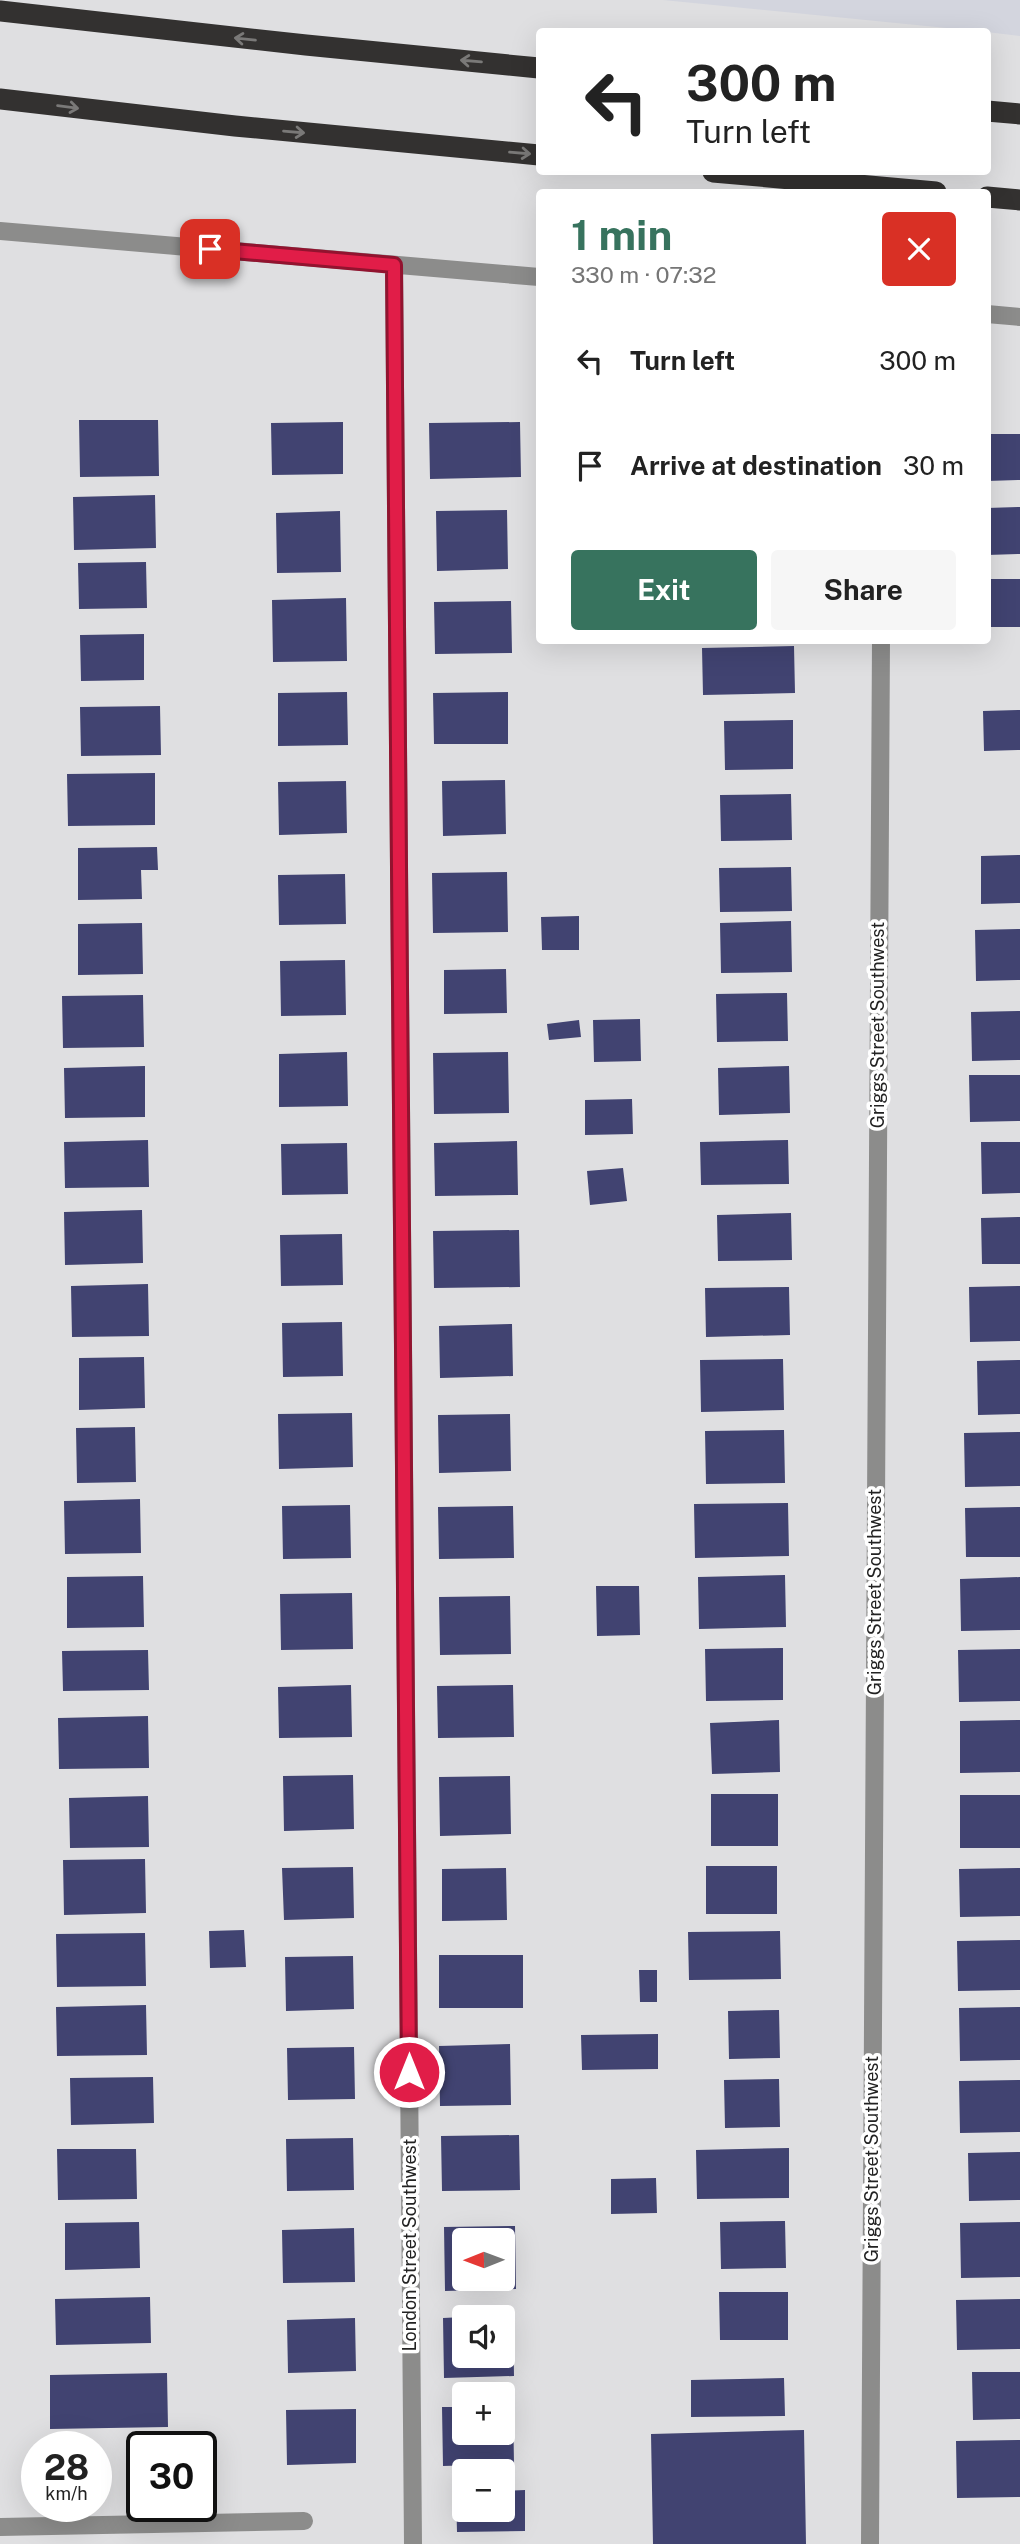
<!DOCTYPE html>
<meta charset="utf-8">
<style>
:root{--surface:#fff;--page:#f6f6f6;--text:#222;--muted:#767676;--accent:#37735e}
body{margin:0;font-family:"Public Sans",sans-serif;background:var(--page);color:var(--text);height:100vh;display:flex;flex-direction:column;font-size:26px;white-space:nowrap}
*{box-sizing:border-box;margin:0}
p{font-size:23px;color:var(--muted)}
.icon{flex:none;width:38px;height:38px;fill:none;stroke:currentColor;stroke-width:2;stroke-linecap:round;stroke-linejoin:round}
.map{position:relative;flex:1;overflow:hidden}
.drawer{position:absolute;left:536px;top:189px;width:455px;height:455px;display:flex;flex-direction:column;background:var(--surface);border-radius:7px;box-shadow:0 7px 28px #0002}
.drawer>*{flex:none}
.hud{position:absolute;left:536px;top:28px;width:455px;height:147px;border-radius:7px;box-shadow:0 7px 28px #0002;background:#fff;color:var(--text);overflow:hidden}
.needle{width:46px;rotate:269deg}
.fabs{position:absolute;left:452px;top:2228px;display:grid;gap:14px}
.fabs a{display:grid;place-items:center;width:63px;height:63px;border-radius:7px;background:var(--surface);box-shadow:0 7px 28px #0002;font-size:35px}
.speed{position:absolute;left:21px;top:2431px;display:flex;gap:14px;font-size:35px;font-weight:700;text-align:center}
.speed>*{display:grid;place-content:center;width:91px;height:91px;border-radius:50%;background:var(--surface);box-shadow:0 7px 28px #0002;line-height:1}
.speed small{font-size:18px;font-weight:400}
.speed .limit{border:4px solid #111;border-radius:10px;background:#fff;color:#111}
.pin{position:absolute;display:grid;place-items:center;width:60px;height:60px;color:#fff;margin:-30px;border-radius:14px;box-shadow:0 4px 10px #0006}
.me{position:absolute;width:77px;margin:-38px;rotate:0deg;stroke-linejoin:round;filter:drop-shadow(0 0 5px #0008)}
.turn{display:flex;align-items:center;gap:24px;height:147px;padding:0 35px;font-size:32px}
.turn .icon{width:91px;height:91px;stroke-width:2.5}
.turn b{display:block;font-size:49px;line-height:60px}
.round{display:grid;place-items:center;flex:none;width:74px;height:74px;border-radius:7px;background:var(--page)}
.headline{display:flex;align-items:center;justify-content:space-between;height:119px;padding:0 35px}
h1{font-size:42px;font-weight:700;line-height:52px;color:var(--accent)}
.cta{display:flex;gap:14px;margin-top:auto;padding:14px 35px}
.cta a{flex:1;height:80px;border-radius:7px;background:var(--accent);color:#fff;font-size:28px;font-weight:700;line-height:80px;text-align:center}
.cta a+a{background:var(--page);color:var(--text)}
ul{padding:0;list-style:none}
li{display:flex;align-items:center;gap:21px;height:105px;padding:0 35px}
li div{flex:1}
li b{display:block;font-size:26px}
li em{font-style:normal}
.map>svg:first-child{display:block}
.built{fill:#d3d5de}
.building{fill:#414371;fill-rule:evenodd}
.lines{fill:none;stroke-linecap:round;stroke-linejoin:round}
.minor{stroke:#8c8c8b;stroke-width:18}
.highway{stroke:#333130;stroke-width:21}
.oneway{stroke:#7a7978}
.route-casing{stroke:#92132f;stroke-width:18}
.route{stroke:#e11d48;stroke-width:12}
.labels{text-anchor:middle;stroke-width:7;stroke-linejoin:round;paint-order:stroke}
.street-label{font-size:18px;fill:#222;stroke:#fff}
</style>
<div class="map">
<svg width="1020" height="2544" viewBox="0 0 1020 2544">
<rect width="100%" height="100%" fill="#dfdfe1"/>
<!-- built -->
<path class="built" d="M 663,0 L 1020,0 L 1020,36 L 987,32 Z"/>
<!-- building -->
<path class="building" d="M 79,420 L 158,420 L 159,476 L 80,477 Z
M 343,422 L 343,474 L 272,475 L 271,423 Z
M 520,422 L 521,477 L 430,479 L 429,423 Z
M 987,434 L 1020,434 L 1020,480 L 987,481 Z
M 155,495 L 156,548 L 74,550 L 73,497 Z
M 1020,507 L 1020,554 L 987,555 L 987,508 Z
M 507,510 L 508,569 L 437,571 L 436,511 Z
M 340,511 L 341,572 L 277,573 L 276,513 Z
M 146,562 L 147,608 L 79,609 L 78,563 Z
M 989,579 L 1020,579 L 1020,627 L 990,627 Z
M 346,598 L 347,661 L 273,662 L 272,600 Z
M 511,601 L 512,653 L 435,654 L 434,602 Z
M 144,634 L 144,680 L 81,681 L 80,635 Z
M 794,646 L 795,693 L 703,695 L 702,648 Z
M 347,692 L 348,745 L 278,746 L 278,693 Z
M 508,692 L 508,744 L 434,744 L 433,693 Z
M 160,706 L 161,755 L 81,756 L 80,707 Z
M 1020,710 L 1020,750 L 984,751 L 983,711 Z
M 793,720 L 793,769 L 725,770 L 724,721 Z
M 155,773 L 155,825 L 68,826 L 67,774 Z
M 505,780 L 506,834 L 443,836 L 442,781 Z
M 346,781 L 347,833 L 279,835 L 278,782 Z
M 791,794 L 792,840 L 721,841 L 720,795 Z
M 157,847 L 158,870 L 141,870 L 142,899 L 78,900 L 78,848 Z
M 1020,855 L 1020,903 L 981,904 L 981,856 Z
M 791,867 L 792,911 L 720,912 L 719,868 Z
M 507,872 L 508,932 L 433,933 L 432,873 Z
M 345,874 L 346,924 L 279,925 L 278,875 Z
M 579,916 L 579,950 L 542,950 L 541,917 Z
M 791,921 L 792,972 L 721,973 L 720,923 Z
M 142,923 L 143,974 L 78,975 L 78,924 Z
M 1020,929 L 1020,980 L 976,981 L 975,930 Z
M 345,960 L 346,1015 L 281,1016 L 280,961 Z
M 506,969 L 507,1013 L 444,1014 L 444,970 Z
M 787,993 L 788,1041 L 717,1042 L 716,994 Z
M 143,995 L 144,1047 L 63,1048 L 62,996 Z
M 1020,1011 L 1020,1060 L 972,1061 L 971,1012 Z
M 640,1019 L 641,1061 L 594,1062 L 593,1020 Z
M 579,1020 L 581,1037 L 549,1040 L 547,1024 Z
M 347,1052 L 348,1106 L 279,1107 L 279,1054 Z
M 508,1052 L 509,1113 L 434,1114 L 433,1053 Z
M 145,1066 L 145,1117 L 65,1118 L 64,1068 Z
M 789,1066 L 790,1113 L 719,1115 L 718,1068 Z
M 969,1075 L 1020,1075 L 1020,1121 L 970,1122 Z
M 632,1099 L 633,1134 L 585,1135 L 585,1100 Z
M 148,1140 L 149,1187 L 65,1188 L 64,1142 Z
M 788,1140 L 789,1184 L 701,1185 L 700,1142 Z
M 517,1141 L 518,1195 L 435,1196 L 434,1143 Z
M 981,1142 L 1020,1142 L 1020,1193 L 982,1194 Z
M 347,1143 L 348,1194 L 282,1195 L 281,1144 Z
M 623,1168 L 627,1201 L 590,1205 L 587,1171 Z
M 142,1210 L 143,1263 L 65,1265 L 64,1212 Z
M 791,1213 L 792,1260 L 718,1261 L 717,1215 Z
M 1020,1217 L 1020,1264 L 982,1264 L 981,1218 Z
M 519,1230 L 520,1287 L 434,1288 L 433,1231 Z
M 342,1234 L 343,1285 L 281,1286 L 280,1235 Z
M 148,1284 L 149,1336 L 72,1337 L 71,1286 Z
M 1020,1286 L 1020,1341 L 970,1342 L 969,1287 Z
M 789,1287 L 790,1335 L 706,1337 L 705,1288 Z
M 342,1322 L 343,1376 L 283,1377 L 282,1323 Z
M 512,1324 L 513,1376 L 440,1378 L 439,1326 Z
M 144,1357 L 145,1408 L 79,1410 L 79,1358 Z
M 783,1359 L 784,1410 L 701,1412 L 700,1360 Z
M 1020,1360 L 1020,1414 L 978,1415 L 977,1361 Z
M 352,1413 L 353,1467 L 279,1469 L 278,1414 Z
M 510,1414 L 511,1471 L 439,1473 L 438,1415 Z
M 135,1427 L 136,1482 L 77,1483 L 76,1428 Z
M 784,1430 L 785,1483 L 706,1484 L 705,1431 Z
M 1020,1432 L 1020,1486 L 965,1487 L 964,1433 Z
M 140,1499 L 141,1553 L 65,1554 L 64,1501 Z
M 788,1503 L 789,1556 L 695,1558 L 694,1504 Z
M 350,1505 L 351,1558 L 283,1559 L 282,1506 Z
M 513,1506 L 514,1558 L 439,1559 L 438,1507 Z
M 1020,1507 L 1020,1557 L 966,1557 L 965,1508 Z
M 785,1575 L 786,1627 L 699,1629 L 698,1577 Z
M 143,1576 L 144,1627 L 67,1628 L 67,1577 Z
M 1020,1577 L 1020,1630 L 961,1631 L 960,1579 Z
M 596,1586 L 639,1586 L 640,1635 L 597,1636 Z
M 352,1593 L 353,1649 L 281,1650 L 280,1594 Z
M 510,1596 L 511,1654 L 440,1655 L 439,1597 Z
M 783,1648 L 783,1700 L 706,1701 L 705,1649 Z
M 1020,1649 L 1020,1701 L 959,1702 L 958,1650 Z
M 148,1650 L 149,1690 L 63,1691 L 62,1651 Z
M 351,1685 L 352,1737 L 279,1738 L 278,1687 Z
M 513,1685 L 514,1737 L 438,1738 L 437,1686 Z
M 148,1716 L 149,1768 L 59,1769 L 58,1718 Z
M 779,1720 L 780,1772 L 712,1774 L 710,1723 Z
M 1020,1720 L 1020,1772 L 960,1773 L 960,1721 Z
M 353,1775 L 354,1829 L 284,1831 L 283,1776 Z
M 510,1776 L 511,1834 L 440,1836 L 439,1777 Z
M 711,1794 L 778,1794 L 778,1846 L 711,1846 Z
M 960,1795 L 1020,1795 L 1020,1848 L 960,1848 Z
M 148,1796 L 149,1847 L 70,1848 L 69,1798 Z
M 145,1859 L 146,1913 L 64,1915 L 63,1860 Z
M 706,1866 L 777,1866 L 777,1914 L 706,1914 Z
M 353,1867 L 354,1918 L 284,1920 L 282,1868 Z
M 506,1868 L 507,1920 L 442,1921 L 442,1869 Z
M 1020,1868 L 1020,1916 L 960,1917 L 959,1869 Z
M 244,1930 L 246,1967 L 210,1968 L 209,1931 Z
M 780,1931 L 781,1979 L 689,1980 L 688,1932 Z
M 145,1933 L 146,1986 L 57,1987 L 56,1934 Z
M 1020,1940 L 1020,1990 L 958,1991 L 957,1941 Z
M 439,1955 L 523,1955 L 523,2008 L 439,2008 Z
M 353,1956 L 354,2009 L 286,2011 L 285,1957 Z
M 639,1970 L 657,1970 L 657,2002 L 640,2002 Z
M 146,2005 L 147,2055 L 57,2056 L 56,2007 Z
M 1020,2007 L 1020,2060 L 960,2061 L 959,2008 Z
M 779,2010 L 780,2058 L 729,2059 L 728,2011 Z
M 658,2034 L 658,2069 L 582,2070 L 581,2035 Z
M 510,2044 L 511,2105 L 440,2106 L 439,2046 Z
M 354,2047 L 355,2099 L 288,2100 L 287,2048 Z
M 153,2077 L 154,2123 L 71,2125 L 70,2078 Z
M 779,2079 L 780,2127 L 725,2128 L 724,2080 Z
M 1020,2080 L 1020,2132 L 960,2133 L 959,2081 Z
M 519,2135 L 520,2190 L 442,2191 L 441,2136 Z
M 353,2138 L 354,2190 L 287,2191 L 286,2139 Z
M 789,2148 L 789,2198 L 697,2199 L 696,2150 Z
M 57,2149 L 136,2149 L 137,2199 L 58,2200 Z
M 1020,2152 L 1020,2200 L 969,2201 L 968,2153 Z
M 656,2178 L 657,2213 L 611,2214 L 611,2179 Z
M 785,2221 L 786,2268 L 721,2269 L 720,2222 Z
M 139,2222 L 140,2268 L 65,2270 L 65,2223 Z
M 1020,2222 L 1020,2277 L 961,2278 L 960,2223 Z
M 515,2226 L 516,2289 L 445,2291 L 444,2227 ZM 464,2240 L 502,2240 L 502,2278 L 464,2278 Z
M 354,2228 L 355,2282 L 283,2283 L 282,2230 Z
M 719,2292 L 788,2292 L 788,2340 L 720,2340 Z
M 150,2297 L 151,2343 L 56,2345 L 55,2299 Z
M 1020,2299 L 1020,2349 L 957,2350 L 956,2300 Z
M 464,2317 L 464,2356 L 502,2356 L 502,2317 L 513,2317 L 514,2376 L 444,2378 L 443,2318 Z
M 355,2318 L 356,2371 L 288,2373 L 287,2320 Z
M 972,2372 L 1020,2372 L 1020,2419 L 973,2420 Z
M 167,2373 L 168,2427 L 50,2429 L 50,2375 Z
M 784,2378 L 785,2416 L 691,2417 L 691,2380 Z
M 502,2406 L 513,2406 L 514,2464 L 443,2466 L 442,2407 L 464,2407 L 464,2432 L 502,2432 Z
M 356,2409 L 356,2463 L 287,2465 L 286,2410 Z
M 804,2430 L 806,2544 L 653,2544 L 651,2434 Z
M 1020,2440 L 1020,2497 L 957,2498 L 956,2441 Z
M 525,2490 L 525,2531 L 457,2532 L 456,2492 L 464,2491 L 464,2510 L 502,2510 L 502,2491 Z"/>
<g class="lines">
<!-- minor -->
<path class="minor" d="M 0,231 L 539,277
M 394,265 L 413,2544
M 987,314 L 1020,317
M 0,2527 L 304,2521
M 870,2544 L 881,640"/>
<!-- highway -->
<path class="highway" d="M 0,11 L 306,45 L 539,68
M 0,99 L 235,126 L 539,155
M 987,111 L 1020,114
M 713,172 L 936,192
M 987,197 L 1020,200"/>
</g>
<!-- one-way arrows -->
<defs><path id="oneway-shaft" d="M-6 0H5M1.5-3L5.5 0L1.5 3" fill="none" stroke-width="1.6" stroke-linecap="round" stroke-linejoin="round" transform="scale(1.75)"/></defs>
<g class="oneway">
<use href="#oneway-shaft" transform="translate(245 39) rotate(-174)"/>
<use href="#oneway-shaft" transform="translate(471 61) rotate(-175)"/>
<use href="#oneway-shaft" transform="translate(68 107) rotate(7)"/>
<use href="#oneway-shaft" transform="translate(294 132) rotate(5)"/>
<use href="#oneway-shaft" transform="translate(520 153) rotate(5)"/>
</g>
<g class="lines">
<defs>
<path id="route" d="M 210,249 L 394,265 L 409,2072"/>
</defs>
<!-- route casing -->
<use href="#route" class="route-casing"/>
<!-- route -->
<use href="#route" class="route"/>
</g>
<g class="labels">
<!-- street labels -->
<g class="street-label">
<text transform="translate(878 1025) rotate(-90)" y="6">Griggs Street Southwest</text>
<text transform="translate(875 1592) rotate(-90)" y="6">Griggs Street Southwest</text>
<text transform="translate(872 2159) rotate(-90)" y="6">Griggs Street Southwest</text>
<text transform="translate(410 2245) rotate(-90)" y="6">London Street Southwest</text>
</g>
</g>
</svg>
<div class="fabs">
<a><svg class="needle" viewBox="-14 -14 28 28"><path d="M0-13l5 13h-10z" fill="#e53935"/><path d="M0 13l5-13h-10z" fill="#767676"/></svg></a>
<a><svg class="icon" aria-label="sound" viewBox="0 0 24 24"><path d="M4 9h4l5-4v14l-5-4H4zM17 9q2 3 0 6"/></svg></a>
<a>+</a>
<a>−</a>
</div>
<div class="speed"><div>28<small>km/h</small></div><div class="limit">30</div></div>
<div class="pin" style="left:210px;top:249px;background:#d93025"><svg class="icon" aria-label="arrive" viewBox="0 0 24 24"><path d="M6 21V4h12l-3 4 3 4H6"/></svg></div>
<svg class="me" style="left:409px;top:2072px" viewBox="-20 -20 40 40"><circle r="17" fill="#e11d48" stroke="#fff" stroke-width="3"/><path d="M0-11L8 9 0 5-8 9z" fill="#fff"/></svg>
<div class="hud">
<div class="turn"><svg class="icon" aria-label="left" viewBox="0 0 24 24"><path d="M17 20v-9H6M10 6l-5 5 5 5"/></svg><div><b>300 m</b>Turn left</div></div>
</div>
<section class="drawer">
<div class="headline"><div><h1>1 min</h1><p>330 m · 07:32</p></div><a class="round" style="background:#d93025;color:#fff"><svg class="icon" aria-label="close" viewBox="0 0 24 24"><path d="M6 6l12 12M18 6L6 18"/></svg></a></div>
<ul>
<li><svg class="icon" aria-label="left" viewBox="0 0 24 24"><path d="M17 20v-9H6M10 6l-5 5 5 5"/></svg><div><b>Turn left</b></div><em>300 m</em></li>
<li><svg class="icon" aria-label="arrive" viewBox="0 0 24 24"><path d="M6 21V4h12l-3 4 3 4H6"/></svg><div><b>Arrive at destination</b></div><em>30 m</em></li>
</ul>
<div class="cta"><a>Exit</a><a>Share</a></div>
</section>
</div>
